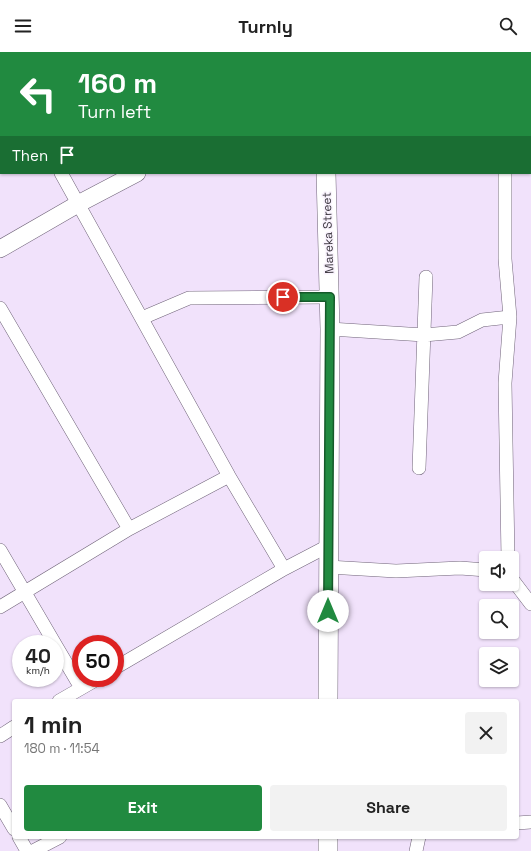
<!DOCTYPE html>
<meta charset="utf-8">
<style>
:root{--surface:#fff;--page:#f2f2f2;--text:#222;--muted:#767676;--accent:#218a40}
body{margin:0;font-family:"Space Grotesk",sans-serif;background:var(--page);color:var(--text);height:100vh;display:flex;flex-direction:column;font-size:15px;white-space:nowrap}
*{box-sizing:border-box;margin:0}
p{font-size:13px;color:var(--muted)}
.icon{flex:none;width:22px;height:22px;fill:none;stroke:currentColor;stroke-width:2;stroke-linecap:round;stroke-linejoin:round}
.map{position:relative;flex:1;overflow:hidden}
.details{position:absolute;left:12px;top:647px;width:507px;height:140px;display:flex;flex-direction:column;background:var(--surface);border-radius:4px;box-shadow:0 1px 3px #0004}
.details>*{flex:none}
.top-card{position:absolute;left:0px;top:0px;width:531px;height:122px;box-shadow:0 1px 3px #0004;background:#218a40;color:#fff;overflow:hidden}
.buttons{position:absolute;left:479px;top:499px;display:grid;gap:8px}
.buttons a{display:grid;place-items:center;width:40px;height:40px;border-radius:4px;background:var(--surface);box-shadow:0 1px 3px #0004;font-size:20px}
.speed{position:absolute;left:12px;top:583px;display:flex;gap:8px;font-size:20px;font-weight:700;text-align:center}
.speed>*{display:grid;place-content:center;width:52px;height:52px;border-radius:50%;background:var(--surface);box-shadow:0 1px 3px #0004;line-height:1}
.speed small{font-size:10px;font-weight:400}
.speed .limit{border:6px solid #d22;background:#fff;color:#111}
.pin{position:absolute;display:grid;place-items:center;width:34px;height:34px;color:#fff;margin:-17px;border:2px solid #fff;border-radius:50%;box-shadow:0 1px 4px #0007}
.me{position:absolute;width:44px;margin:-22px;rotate:0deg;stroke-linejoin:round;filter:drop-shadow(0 0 3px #0008)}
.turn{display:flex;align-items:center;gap:14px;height:84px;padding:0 12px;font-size:18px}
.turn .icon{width:52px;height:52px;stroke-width:2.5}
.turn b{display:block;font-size:28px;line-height:34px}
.then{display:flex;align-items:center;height:38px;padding:0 12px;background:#0003;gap:8px;font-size:15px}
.round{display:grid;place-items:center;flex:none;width:42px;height:42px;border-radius:4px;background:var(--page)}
.head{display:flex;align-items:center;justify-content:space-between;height:68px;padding:0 12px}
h1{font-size:24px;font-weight:700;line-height:30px}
.button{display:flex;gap:8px;margin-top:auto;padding:8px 12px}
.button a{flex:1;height:46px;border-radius:4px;background:var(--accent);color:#fff;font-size:16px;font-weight:700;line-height:46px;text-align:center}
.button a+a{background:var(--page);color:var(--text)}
header{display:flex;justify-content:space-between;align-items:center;height:52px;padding:0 12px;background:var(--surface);font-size:18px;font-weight:700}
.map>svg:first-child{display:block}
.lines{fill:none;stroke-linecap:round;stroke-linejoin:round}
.minor-casing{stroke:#706479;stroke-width:14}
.tertiary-casing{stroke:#706479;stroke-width:18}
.secondary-casing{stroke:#706479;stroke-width:20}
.minor{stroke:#fff;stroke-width:13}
.tertiary{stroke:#fff;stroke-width:17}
.secondary{stroke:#fff;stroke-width:19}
.route-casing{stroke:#155a2a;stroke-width:10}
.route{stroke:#218a40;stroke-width:7}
.labels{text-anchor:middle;stroke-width:3;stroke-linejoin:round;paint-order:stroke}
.street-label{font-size:12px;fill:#3b363f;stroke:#f9f3fd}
</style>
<header><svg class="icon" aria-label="menu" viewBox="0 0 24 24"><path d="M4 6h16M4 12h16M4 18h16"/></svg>Turnly<svg class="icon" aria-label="search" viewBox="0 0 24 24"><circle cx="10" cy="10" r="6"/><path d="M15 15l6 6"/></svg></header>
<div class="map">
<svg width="531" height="799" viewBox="0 0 531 799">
<rect width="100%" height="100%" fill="#f1e2fb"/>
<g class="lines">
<defs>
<path id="minor" d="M 524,0 L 524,1
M 8,1 L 10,0
M 0,12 L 1,14
M 530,25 L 531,37
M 530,63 L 531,51
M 61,121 L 229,424 L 284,517 L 328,494
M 505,121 L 505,207 L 510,265 L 505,331 L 508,506
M 0,256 L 129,477
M 142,266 L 189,246 L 330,245
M 330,277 L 424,283 L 458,280 L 482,268 L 510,265
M 419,416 L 426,225
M 0,498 L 55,592
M 328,515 L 396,519 L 460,516 L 486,518
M 512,527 L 531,552
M 0,555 L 129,477 L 229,424
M 55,592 L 81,636
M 115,616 L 284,517
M 59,649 L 99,626
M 0,684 L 14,675
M 0,753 L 14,777
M 517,771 L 531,770
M 19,785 L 27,799
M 33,799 L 60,785
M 416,799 L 419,785"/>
<path id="tertiary" d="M 530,82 L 531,82
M 0,197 L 78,152 L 137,121"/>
<path id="secondary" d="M 308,1 L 309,0
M 326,121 L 330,277 L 328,649
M 328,799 L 328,785"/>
</defs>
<!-- minor casing -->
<use href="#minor" class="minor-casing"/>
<!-- tertiary casing -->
<use href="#tertiary" class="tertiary-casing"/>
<!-- secondary casing -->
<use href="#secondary" class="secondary-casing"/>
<!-- minor -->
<use href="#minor" class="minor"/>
<!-- tertiary -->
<use href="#tertiary" class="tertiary"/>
<!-- secondary -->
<use href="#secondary" class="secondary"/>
</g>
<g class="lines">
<defs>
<path id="route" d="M 283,245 L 330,245 L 328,559"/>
</defs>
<!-- route casing -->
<use href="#route" class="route-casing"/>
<!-- route -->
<use href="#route" class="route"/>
</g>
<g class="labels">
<!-- street labels -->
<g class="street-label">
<text transform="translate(328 181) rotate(-92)" y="4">Mareka Street</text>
</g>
</g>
</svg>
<div class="buttons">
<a><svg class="icon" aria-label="sound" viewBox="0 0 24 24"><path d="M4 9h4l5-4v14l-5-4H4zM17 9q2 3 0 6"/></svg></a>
<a><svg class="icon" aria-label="search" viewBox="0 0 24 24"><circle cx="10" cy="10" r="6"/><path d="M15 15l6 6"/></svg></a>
<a><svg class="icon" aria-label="layers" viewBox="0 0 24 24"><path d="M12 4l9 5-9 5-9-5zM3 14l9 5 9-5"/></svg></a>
</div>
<div class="speed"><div>40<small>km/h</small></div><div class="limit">50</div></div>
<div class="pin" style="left:283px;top:245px;background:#d93025"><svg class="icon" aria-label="arrive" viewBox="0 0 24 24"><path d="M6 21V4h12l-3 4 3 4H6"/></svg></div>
<svg class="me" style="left:328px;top:559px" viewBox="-20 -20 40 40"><circle r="19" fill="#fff"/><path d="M0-13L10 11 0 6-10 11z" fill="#218a40"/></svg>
<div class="top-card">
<div class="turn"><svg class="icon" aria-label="left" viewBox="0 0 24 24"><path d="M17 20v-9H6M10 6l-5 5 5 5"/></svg><div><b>160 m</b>Turn left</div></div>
<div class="then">Then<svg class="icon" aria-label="arrive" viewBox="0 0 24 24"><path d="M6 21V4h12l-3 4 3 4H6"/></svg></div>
</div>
<section class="details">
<div class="head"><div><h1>1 min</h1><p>180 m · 11:54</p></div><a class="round"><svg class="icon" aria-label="close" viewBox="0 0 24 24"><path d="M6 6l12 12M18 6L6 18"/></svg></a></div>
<div class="button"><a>Exit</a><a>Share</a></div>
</section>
</div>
